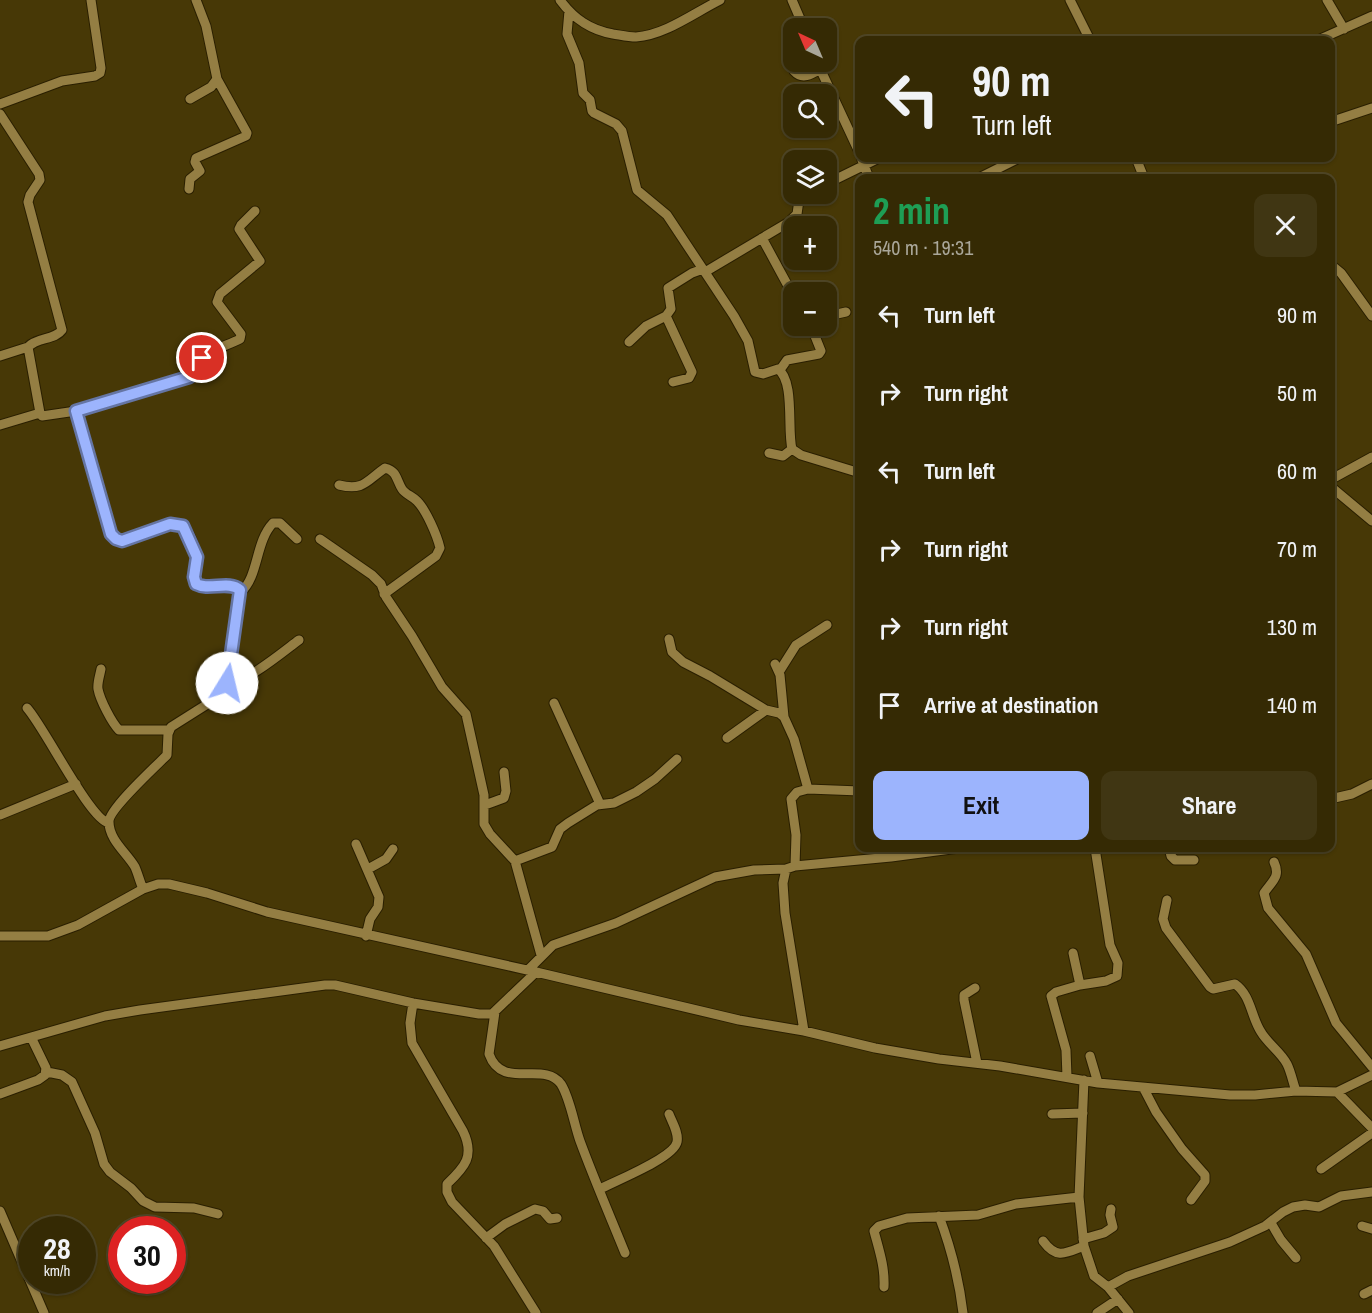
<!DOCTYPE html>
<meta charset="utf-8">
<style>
:root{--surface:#352a04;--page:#403613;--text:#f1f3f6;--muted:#aaa79a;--line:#4f4626;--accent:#9cb4fd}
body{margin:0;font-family:"Archivo Narrow",sans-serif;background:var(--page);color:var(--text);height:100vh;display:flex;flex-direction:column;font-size:22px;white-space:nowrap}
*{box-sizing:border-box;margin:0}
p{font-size:20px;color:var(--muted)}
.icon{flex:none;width:33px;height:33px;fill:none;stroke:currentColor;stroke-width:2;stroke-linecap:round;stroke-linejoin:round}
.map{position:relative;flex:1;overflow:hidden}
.sheet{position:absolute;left:855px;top:174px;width:480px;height:678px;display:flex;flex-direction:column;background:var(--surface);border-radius:12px;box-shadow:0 2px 4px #0004,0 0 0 2px var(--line)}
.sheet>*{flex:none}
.guide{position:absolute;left:855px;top:36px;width:480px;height:126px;border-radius:12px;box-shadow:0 2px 4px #0004,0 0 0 2px var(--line);background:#352a04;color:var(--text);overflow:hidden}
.needle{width:39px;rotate:316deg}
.tools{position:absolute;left:783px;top:18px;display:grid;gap:12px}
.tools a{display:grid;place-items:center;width:54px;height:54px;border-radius:12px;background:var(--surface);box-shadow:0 2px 4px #0004,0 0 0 2px var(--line);font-size:30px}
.speed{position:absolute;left:18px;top:1216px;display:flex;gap:12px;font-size:30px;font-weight:700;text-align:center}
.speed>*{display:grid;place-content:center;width:78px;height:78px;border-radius:50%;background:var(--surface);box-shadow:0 2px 4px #0004,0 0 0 2px var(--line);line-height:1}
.speed small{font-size:15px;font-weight:400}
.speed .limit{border:9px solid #d22;background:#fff;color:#111}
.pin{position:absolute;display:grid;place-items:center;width:51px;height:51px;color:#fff;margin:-26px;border:3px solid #fff;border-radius:50%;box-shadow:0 2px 6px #0007}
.me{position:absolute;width:66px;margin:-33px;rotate:9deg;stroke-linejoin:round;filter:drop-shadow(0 0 4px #0008)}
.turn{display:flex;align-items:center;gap:21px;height:126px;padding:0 18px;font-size:27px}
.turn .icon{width:78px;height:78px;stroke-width:2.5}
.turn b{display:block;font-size:42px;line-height:51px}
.round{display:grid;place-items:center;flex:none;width:63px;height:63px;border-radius:12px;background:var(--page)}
.summary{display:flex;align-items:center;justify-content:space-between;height:102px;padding:0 18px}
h1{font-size:36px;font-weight:800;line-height:45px;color:#1e9e55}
.button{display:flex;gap:12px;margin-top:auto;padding:12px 18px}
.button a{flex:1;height:69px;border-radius:12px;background:var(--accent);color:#111;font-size:24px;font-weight:800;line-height:69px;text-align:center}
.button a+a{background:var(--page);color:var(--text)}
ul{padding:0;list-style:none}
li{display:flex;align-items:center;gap:18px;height:78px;padding:0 18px}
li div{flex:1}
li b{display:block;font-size:22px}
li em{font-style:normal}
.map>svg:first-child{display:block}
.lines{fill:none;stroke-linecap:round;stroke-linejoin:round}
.minor-casing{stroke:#2a1f00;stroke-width:11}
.minor{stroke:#947e43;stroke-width:9}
.route-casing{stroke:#6575a4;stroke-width:15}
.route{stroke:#9cb4fd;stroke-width:10}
</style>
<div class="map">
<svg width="1372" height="1313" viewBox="0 0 1372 1313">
<rect width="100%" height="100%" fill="#473806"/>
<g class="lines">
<defs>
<path id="minor" d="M 560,0 C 574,19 590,30 613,34 C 620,35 628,37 636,37 C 665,35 694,13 720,0
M 792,0 L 804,28
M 1070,0 L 1090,40
M 1327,0 L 1344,29
M 569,11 L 567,34 L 579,63 L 583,93 L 590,100 L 592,111 L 594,113 L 616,124 L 622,131 L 637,190 L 667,215 L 734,316 L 748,341 L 755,372 L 763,374 L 778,369 C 795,381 787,430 792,449 L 801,455 L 860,473
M 1318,40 L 1372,16
M 817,62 L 860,154
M 794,71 C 802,80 811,75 820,69
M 190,99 L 211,87 L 217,79 L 206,26 L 196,0
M 0,104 L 62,81 L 95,76 L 100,73 L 101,68 L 91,0
M 0,114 L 39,174 L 40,180 L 30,195 L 28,202 L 62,330 C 55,340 37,337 28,347 L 40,413 L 42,416 L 76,411 L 189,377 C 200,370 196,364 203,357 C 212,349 229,345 240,339 L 241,334 L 217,302 L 220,294 L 260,261 L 239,229 L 241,225 L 255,211
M 1330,122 L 1372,108
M 1136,158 L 1144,178
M 862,160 L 869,178
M 979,178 L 1019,158
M 826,184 L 879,158
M 189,189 L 190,179 L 200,171 L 195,162 L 196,158 L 246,136 L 247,133 L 217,79
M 762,238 L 794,297
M 1330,264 L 1341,273 L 1372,316
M 705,272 L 789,222 L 797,214 L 799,200 L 808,194
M 826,310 L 837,314 L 846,312
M 629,342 L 646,326 L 666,316
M 0,356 L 28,347
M 780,370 L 787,360 L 819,354 L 821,351 L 811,326
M 673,382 L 689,378 L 692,372 L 666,316 L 671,309 L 668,288 L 692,273 L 703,269
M 76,411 L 111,534 L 116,539 L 122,541 C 134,537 174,517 184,527 C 190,532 195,549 197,557 C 199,566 192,574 196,584 L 202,587 L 234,586 L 238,588 L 241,592 L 227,683 L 209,703 L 171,727 L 168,734 L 167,755 C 156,766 108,810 109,822 C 109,840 127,853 135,867 C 138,874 140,882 143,889
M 0,425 L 40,413
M 769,453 L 783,456 L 792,449
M 1330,480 L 1372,457
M 339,485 C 364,491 366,481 385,468 C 397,471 396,479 402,489 C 405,494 412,496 417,501 C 426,510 437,535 440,548 L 436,556 L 384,594
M 1330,486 L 1372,521
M 320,539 L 372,575 L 381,584 L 386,597 L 412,636 L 442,687 L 466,714 L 484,795 L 484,824 L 490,834 L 515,861 L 541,955
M 241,592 C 259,576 255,542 273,523 L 280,523 L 297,539
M 669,639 L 672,652 L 683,662 L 710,676 L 766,710 L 779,713 L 784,717 L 794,739 L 808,789
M 775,664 L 780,675 L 784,717
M 101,669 C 100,675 97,683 98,689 C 100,700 112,723 119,730 L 169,730
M 779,672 L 796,645 L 827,625
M 227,683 C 245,684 284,651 299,640
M 554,703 L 600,804
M 27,708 C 45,728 90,820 109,823
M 727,738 L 766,710
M 1330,799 L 1352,794 L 1372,784
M 485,805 L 504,798 L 506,791 L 504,772
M 0,815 L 76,784
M 356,844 L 379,897 L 378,907 L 370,919 L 366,936
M 1169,848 L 1171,856 L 1175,860 L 1194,860
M 515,861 L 552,847 L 560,829 L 568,823 L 597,805 L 614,803 L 636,792 L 655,779 L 677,759
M 1274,862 C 1281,877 1272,881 1264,893 L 1268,908 L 1306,954 L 1336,1023 L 1372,1067
M 795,866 L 796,835 L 791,799 L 797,792 L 808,789 L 860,791
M 368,869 L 386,859 L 393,849
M 786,869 L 783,883 L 785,913 L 804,1031
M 1167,900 L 1163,919 L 1166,928 L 1210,987 L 1213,989 L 1235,984 C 1251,995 1251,1017 1261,1032 C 1268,1044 1281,1052 1287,1064 C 1291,1072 1293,1083 1296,1091
M 0,936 L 48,936 L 78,925 L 143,889 L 158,884 L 169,884 L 207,893 L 267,912 L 536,972
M 1073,953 L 1080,985 L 1106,981 L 1117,976 L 1118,963 L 1110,945 L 1095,848
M 528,970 L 553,945 L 616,923 L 715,877 L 754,870 L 786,869 L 795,866 L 891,857 L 959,848
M 975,988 L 964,995 L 964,1000 L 977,1063
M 413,1003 L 410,1023 L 412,1043 L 463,1131 C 475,1156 465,1167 447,1184 L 447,1192 L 452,1202 L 494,1246 L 536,1313
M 495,1012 L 489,1054 C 502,1091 544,1060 561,1084 C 570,1098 574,1124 580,1141 C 594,1179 610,1216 625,1253
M 0,1046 L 105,1016 L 140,1010 L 325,985 L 335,985 L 413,1003 L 479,1014 L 492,1014 L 536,972 L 739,1020 L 804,1031 L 875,1048 L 939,1059 L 1000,1066 L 1098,1083 L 1230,1095 L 1255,1095 L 1296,1091 L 1337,1092 L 1372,1128
M 1090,1056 L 1098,1083
M 47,1072 L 62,1075 L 72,1082 L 95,1133 L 104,1164 L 110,1172 L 131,1188 L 143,1201 L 155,1207 L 194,1208 L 218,1214
M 1067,1077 L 1066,1050 L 1051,996 L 1056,992 L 1080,985
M 1084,1080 L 1079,1197 L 1084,1246 L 1094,1276 L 1108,1287 L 1129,1313
M 1144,1089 L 1156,1112 L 1182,1149 L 1205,1175 L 1205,1181 L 1191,1200
M 1337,1092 L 1372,1075
M 0,1094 L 38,1080 L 45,1075 L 46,1068 L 31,1037
M 1052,1114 L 1083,1113
M 1321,1169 L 1372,1133
M 600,1189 C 615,1181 674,1158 677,1142 C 679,1133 672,1122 669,1114
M 0,1211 L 44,1313
M 939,1216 C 951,1248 959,1279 963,1313
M 1271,1223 L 1281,1240 L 1296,1258
M 1362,1226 L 1372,1229
M 486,1238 L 505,1224 L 535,1209 L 543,1211 L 550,1219 L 557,1218
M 1083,1239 L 1104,1233 L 1113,1227 L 1110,1215 L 1111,1209
M 1043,1241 C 1057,1260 1066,1253 1084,1246
M 884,1287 C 885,1267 879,1250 874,1231 L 879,1226 L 907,1218 L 978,1215 L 1016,1204 L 1079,1197
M 1108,1287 L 1128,1276 L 1230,1242 L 1265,1226 L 1283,1212 L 1293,1207 L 1305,1205 L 1319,1207 L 1341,1196 L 1372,1192
M 1364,1294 L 1372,1290
M 1097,1313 L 1118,1299"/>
</defs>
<!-- minor casing -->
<use href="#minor" class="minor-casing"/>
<!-- minor -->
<use href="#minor" class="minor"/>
</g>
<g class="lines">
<defs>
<path id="route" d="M 202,358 L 196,373 L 189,377 L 76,411 L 111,534 L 116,539 L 122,541 L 170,524 L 183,526 L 197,557 L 194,577 L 196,584 C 209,591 229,580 240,590 L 227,683"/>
</defs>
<!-- route casing -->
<use href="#route" class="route-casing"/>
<!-- route -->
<use href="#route" class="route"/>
</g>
</svg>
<div class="tools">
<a><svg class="needle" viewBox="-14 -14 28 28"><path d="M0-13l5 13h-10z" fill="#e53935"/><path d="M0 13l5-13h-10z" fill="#aaa79a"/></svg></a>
<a><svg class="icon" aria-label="search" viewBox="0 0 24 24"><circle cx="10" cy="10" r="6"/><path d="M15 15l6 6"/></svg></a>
<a><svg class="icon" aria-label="layers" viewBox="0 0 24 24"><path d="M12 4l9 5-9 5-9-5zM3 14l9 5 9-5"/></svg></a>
<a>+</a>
<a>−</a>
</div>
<div class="speed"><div>28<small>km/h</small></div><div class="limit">30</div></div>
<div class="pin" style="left:202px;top:358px;background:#d93025"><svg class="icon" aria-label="arrive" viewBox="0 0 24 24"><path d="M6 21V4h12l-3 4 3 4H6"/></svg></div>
<svg class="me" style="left:227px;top:683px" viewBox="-20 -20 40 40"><circle r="19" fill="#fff"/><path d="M0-13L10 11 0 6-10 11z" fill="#9cb4fd"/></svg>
<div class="guide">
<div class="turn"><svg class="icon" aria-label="left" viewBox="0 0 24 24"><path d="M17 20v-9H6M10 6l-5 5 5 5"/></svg><div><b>90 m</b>Turn left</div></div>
</div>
<section class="sheet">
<div class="summary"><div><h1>2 min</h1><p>540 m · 19:31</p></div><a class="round"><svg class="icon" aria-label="close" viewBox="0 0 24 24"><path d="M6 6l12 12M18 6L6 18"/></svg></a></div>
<ul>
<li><svg class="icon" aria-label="left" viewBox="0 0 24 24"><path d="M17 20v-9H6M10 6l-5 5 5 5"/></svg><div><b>Turn left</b></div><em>90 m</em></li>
<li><svg class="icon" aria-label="right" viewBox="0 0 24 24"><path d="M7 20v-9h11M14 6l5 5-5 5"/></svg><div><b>Turn right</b></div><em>50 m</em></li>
<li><svg class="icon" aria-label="left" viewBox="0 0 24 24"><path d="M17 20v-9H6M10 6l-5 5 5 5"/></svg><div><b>Turn left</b></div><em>60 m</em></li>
<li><svg class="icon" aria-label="right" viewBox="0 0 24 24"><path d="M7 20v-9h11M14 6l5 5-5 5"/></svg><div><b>Turn right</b></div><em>70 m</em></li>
<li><svg class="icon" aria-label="right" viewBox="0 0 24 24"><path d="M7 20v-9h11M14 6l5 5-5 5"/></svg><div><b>Turn right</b></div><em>130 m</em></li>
<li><svg class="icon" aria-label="arrive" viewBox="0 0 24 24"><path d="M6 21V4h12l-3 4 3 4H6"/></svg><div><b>Arrive at destination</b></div><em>140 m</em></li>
</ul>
<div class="button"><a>Exit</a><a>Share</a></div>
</section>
</div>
